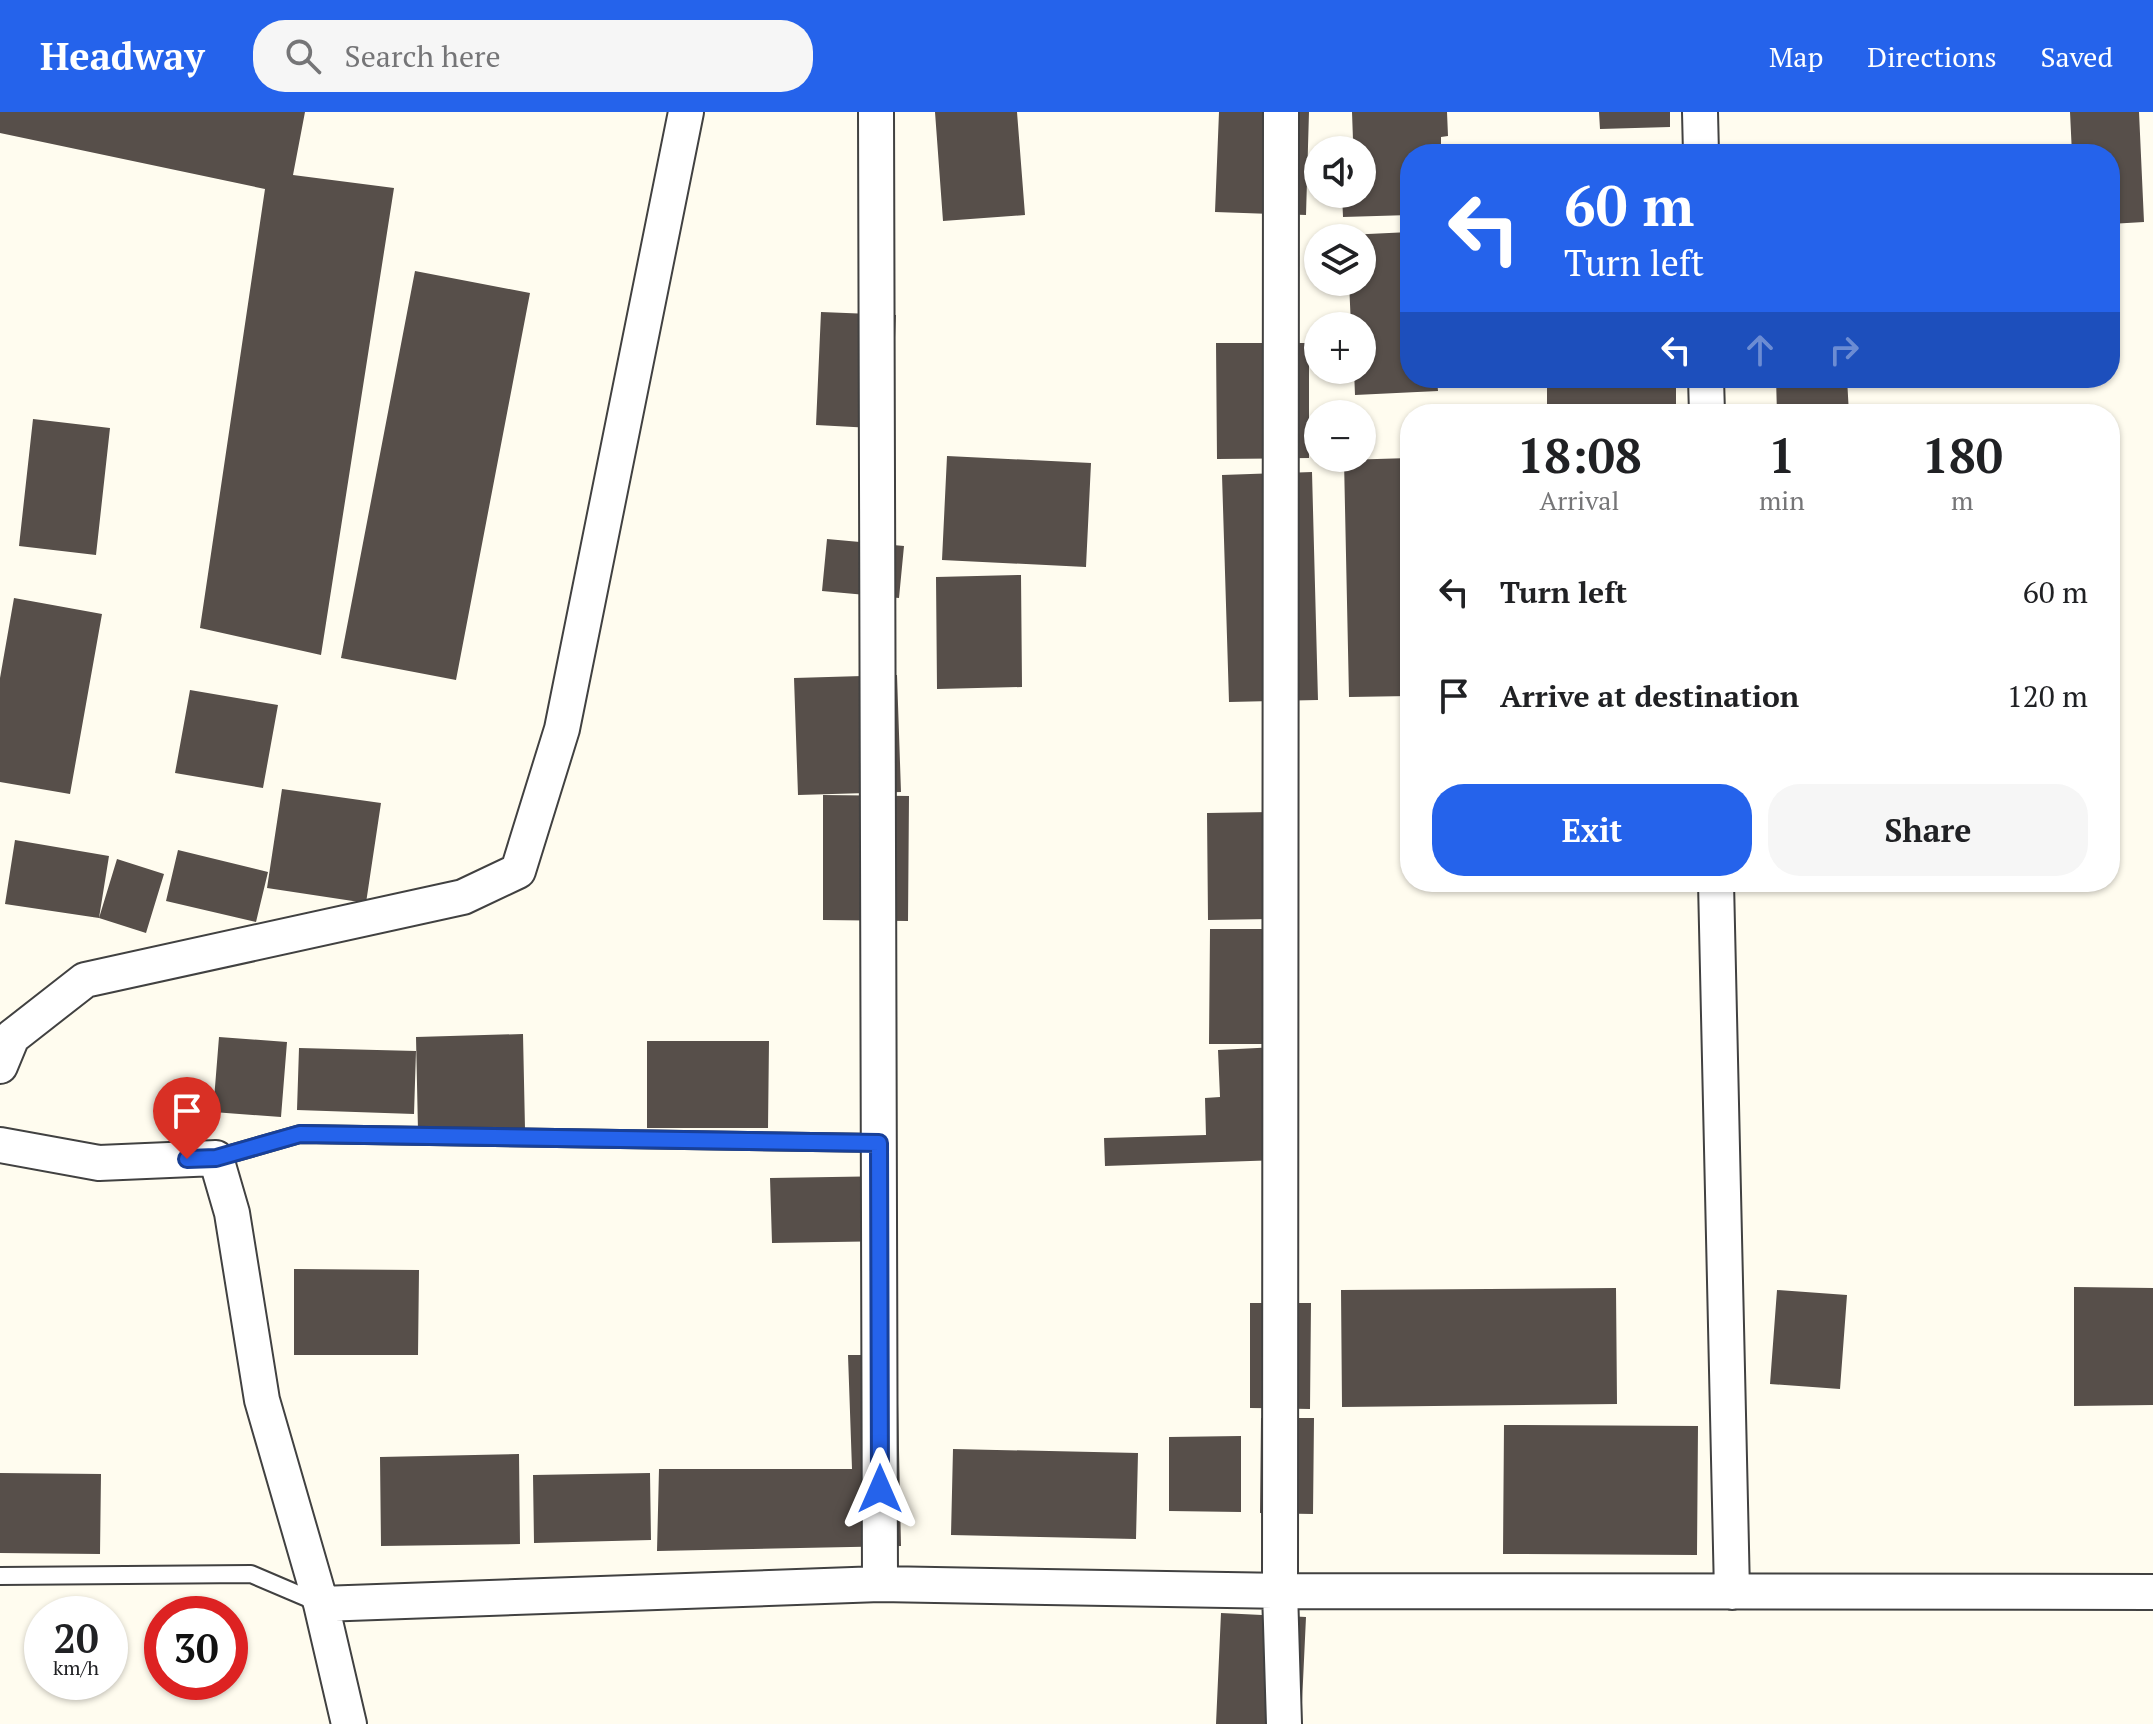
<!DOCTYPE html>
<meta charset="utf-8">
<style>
:root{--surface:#fff;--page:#f6f6f6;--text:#202124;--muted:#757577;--accent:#2563eb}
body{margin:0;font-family:"PT Serif",serif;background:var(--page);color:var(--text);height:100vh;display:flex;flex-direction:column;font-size:30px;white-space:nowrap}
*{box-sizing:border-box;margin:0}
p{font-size:26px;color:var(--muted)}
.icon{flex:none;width:44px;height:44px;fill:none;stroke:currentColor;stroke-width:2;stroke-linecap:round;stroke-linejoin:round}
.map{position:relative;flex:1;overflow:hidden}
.drawer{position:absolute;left:1400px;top:292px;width:720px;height:488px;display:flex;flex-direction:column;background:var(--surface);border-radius:32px;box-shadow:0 2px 6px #0004}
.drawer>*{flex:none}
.banner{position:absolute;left:1400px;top:32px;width:720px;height:244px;border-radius:32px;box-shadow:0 2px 6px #0004;background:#2563eb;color:#fff;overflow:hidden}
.tools{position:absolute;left:1304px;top:24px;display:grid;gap:16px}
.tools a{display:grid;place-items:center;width:72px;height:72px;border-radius:50%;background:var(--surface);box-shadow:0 2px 6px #0004;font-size:40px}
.speed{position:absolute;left:24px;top:1484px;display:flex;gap:16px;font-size:40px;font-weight:700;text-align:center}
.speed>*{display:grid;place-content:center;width:104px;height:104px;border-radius:50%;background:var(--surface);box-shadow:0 2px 6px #0004;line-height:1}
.speed small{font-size:20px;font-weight:400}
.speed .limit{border:12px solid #d22;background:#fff;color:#111}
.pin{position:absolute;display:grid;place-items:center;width:68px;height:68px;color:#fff;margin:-82px -34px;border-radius:50% 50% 50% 0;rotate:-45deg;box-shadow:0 0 8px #0007}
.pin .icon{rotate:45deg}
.me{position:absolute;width:88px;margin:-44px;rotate:0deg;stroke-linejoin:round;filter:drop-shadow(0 0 6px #0008)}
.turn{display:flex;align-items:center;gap:28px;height:168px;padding:0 32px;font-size:36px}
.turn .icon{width:104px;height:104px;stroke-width:2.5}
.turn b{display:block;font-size:56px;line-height:68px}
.lanes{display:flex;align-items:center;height:76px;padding:0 32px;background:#0003;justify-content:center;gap:40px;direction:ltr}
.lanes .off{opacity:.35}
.eta{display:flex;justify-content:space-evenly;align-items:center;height:136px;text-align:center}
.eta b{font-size:48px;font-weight:700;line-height:56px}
.primary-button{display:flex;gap:16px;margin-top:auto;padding:16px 32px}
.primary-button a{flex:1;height:92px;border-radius:32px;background:var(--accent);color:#fff;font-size:32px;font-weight:700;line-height:92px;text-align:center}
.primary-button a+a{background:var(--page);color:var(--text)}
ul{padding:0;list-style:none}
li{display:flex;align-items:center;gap:24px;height:104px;padding:0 32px}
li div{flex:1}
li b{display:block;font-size:30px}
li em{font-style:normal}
header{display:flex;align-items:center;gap:48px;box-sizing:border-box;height:112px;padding:0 40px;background:var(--accent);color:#fff}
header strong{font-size:38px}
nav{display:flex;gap:44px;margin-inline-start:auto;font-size:28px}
.search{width:560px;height:72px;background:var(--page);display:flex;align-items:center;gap:20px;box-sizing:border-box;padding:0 28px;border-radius:32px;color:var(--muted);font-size:30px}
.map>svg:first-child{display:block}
.building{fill:#574f4a}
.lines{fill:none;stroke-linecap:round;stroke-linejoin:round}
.service-casing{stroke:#414141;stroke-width:20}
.minor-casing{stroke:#414141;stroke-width:38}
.service{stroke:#fff;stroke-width:16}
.minor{stroke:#fff;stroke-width:34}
.route-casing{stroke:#184099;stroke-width:20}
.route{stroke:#2563eb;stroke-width:14}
</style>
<header>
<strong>Headway</strong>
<div class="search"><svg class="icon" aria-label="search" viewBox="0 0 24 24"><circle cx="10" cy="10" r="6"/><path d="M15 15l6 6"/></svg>Search here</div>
<nav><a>Map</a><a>Directions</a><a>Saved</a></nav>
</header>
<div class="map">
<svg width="2153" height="1612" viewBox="0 0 2153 1612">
<rect width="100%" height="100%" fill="#fffcef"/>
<!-- building -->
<path class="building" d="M 0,0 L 305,0 L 293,63 L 394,76 L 321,543 L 200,516 L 265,77 L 0,21 Z
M 935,0 L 1017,0 L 1025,103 L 943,109 Z
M 1219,0 L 1309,0 L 1306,103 L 1215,100 Z
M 1352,0 L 1447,0 L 1448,24 L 1441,25 L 1441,42 L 1410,42 L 1410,103 L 1343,105 L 1342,82 L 1362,82 L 1362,38 L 1341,38 L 1341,29 L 1353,28 Z
M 1599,0 L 1670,0 L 1670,15 L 1600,17 Z
M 2070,0 L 2139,0 L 2144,110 L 2110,112 L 2110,42 L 2072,42 Z
M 1410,120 L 1410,266 L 1437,266 L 1438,279 L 1355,283 L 1354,258 L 1362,258 L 1362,214 L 1351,214 L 1349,170 L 1362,170 L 1362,126 L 1347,126 L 1347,123 Z
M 415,159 L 530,181 L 456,568 L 341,546 Z
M 821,200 L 896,203 L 891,317 L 816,313 Z
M 1216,231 L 1309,231 L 1309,346 L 1217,347 Z
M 1547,266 L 1676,266 L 1676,302 L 1547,302 Z
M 1776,266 L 1847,266 L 1849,302 L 1777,302 Z
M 33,307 L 110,316 L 96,443 L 19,434 Z
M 947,344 L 1091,351 L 1086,455 L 942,448 Z
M 1410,346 L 1410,584 L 1349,585 L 1344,348 Z
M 1312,360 L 1318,588 L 1229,590 L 1222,363 Z
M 827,427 L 904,434 L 899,486 L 822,479 Z
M 1021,463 L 1022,575 L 937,577 L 936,465 Z
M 14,486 L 102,502 L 70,682 L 0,670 L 0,566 Z
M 897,563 L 901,680 L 798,683 L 794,566 Z
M 190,578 L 278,593 L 263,676 L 175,661 Z
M 282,677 L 381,691 L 366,791 L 267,776 Z
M 823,683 L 909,684 L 908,809 L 823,808 Z
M 1273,700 L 1274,807 L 1208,808 L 1207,701 Z
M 15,728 L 109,744 L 99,806 L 5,792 Z
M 178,738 L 268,760 L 256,810 L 166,789 Z
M 117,747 L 164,762 L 146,821 L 99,806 Z
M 1210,817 L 1274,817 L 1274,932 L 1209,932 Z
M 523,922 L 525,1017 L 418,1019 L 416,925 Z
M 219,925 L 287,930 L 281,1005 L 213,1000 Z
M 647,929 L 769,929 L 768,1016 L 647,1016 Z
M 1276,935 L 1279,1048 L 1105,1054 L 1104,1026 L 1206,1023 L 1205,986 L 1220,985 L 1218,938 Z
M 299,936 L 416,939 L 414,1002 L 297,998 Z
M 894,1064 L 895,1129 L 772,1131 L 770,1066 Z
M 294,1157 L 419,1158 L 418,1243 L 294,1243 Z
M 2074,1175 L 2153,1176 L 2153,1293 L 2074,1294 Z
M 1616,1176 L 1617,1292 L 1342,1295 L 1341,1178 Z
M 1777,1178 L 1847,1183 L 1840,1277 L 1770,1272 Z
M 1250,1191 L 1311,1191 L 1310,1297 L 1250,1296 Z
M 848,1243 L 897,1243 L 901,1434 L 657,1439 L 659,1357 L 852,1357 Z
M 1261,1306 L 1314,1306 L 1313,1402 L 1260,1401 Z
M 1504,1313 L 1698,1314 L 1697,1443 L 1503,1442 Z
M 1241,1324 L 1241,1400 L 1169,1399 L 1169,1325 Z
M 953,1337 L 1138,1341 L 1136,1427 L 951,1423 Z
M 519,1342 L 520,1432 L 381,1434 L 380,1345 Z
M 0,1361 L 101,1362 L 100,1442 L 0,1441 Z
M 650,1361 L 651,1428 L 534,1431 L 533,1363 Z
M 1221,1501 L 1306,1505 L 1301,1612 L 1216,1612 Z"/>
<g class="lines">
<defs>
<path id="service" d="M 216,1046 L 300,1022 L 879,1031
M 0,1464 L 251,1462 L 319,1491"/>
<path id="minor" d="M 876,0 L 880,1472
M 1281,0 L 1280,1479 L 1284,1612
M 1700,0 L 1701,42
M 1706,266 L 1707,302
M 1716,770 L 1732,1480
M 0,954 L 12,925 L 85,868 L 463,785 L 518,759 L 562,617 L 686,0
M 0,1033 L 99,1051 L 216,1046 L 232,1101 L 262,1288 L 321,1492 L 349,1612
M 321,1492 L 880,1472 L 1280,1479 L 2153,1480"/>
</defs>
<!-- service casing -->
<use href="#service" class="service-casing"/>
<!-- minor casing -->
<use href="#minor" class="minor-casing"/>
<!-- service -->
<use href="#service" class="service"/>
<!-- minor -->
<use href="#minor" class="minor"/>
</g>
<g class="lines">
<defs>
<path id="route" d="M 187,1047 L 216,1046 L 300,1022 L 879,1031 L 880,1377"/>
</defs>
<!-- route casing -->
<use href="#route" class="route-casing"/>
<!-- route -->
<use href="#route" class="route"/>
</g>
</svg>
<div class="tools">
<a><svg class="icon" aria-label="sound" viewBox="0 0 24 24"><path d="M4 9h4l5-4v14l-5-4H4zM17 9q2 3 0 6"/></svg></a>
<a><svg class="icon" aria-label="layers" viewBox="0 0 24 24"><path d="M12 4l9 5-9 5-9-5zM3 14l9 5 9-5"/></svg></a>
<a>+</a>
<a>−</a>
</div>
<div class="speed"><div>20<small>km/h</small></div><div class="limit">30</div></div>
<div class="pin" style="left:187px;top:1047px;background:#d93025"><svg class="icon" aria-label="arrive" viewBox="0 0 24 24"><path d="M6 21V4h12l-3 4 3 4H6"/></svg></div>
<svg class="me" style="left:880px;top:1377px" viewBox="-20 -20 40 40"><path d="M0-17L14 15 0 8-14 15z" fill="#2563eb" stroke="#fff" stroke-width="4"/></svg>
<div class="banner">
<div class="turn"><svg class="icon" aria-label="left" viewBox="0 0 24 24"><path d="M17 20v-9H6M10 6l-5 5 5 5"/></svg><div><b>60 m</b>Turn left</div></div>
<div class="lanes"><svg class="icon" aria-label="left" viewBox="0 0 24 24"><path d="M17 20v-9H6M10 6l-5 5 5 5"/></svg><svg class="icon off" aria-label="ahead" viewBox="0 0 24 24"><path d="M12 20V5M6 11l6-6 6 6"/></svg><svg class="icon off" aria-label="right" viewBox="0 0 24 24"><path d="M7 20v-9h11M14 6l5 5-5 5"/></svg></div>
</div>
<section class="drawer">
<div class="eta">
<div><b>18:08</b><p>Arrival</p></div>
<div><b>1</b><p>min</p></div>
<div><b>180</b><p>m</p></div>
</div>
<ul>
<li><svg class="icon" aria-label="left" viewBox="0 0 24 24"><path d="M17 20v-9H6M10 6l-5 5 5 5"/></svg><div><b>Turn left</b></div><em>60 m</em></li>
<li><svg class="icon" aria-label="arrive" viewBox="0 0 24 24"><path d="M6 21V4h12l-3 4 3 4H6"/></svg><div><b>Arrive at destination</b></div><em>120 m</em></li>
</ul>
<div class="primary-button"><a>Exit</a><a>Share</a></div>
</section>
</div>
